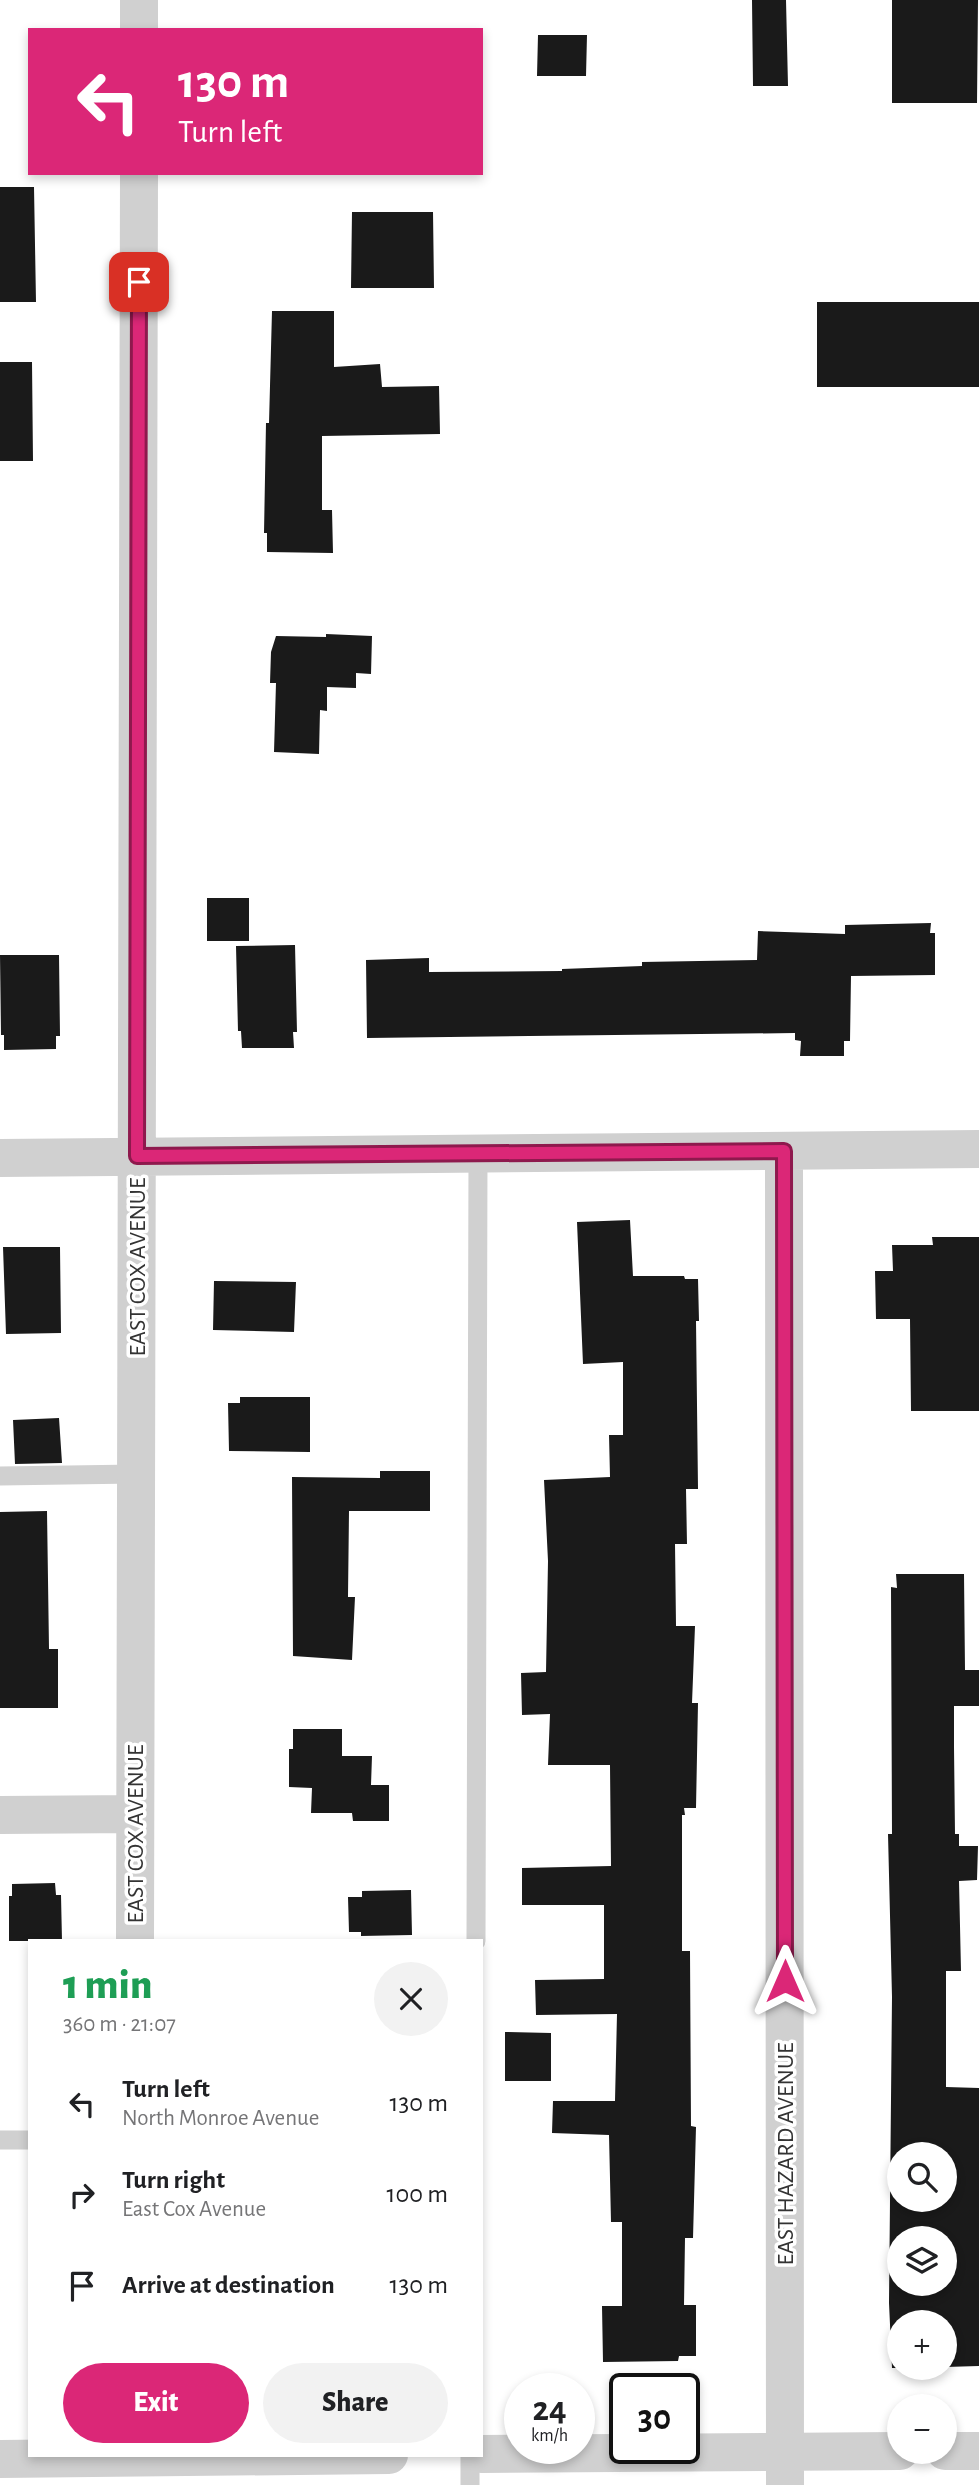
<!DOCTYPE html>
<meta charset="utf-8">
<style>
:root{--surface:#fff;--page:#f2f2f2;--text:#202124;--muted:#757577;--accent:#db2777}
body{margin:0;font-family:"Alegreya Sans",sans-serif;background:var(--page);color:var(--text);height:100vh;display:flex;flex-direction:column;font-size:26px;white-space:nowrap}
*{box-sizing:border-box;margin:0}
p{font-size:23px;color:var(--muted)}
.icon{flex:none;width:38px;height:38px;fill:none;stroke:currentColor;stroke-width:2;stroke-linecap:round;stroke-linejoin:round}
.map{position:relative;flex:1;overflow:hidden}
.details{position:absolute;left:28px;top:1939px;width:455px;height:518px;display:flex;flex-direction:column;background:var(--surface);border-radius:0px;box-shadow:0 4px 10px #0003}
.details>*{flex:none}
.hud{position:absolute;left:28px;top:28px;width:455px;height:147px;border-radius:0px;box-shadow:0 4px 10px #0003;background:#db2777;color:#fff;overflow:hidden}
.controls{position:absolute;left:887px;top:2142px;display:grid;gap:14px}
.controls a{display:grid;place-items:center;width:70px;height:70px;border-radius:50%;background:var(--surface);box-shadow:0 4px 10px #0003;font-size:35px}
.speed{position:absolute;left:504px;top:2373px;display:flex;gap:14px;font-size:35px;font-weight:700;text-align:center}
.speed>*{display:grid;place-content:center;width:91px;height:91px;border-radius:50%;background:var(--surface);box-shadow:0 4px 10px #0003;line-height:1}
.speed small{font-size:18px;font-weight:400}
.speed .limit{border:4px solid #111;border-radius:10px;background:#fff;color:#111}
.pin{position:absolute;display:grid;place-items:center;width:60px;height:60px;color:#fff;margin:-30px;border-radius:14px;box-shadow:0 4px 10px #0006}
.me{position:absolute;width:77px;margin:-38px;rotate:0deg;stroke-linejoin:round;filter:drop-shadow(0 0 5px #0008)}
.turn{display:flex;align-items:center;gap:24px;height:147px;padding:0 35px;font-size:32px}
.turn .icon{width:91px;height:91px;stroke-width:2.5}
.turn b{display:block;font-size:49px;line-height:60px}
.round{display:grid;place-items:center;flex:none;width:74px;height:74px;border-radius:37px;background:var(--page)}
.headline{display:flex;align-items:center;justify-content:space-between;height:119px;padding:0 35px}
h1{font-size:42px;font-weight:800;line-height:52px;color:#1e9e55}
.button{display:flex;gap:14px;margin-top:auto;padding:14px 35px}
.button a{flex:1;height:80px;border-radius:42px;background:var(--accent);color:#fff;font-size:28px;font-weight:800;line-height:80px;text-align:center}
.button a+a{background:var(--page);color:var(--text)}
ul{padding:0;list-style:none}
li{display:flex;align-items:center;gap:21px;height:91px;padding:0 35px}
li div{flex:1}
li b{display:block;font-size:26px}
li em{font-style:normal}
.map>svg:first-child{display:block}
.building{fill:#1a1a1a;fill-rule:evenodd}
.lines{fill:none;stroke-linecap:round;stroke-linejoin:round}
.service{stroke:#d0d0d0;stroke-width:19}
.minor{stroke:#d0d0d0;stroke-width:38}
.route-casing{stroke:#8e194d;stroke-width:18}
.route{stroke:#db2777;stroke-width:12}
.labels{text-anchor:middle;stroke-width:7;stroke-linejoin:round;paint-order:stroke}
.street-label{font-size:24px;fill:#333;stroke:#fff}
</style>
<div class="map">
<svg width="979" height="2485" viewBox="0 0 979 2485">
<rect width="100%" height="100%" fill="#fff"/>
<!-- building -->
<path class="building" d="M 752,0 L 786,0 L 788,86 L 753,86 Z
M 892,0 L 978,0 L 977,103 L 892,103 Z
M 538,35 L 587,35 L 586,76 L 537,76 Z
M 0,187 L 34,187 L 36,302 L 0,302 Z
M 352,212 L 433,212 L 434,288 L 351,288 Z
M 817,302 L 979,302 L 979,387 L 817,387 Z
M 272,311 L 334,311 L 334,367 L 380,364 L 382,387 L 439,386 L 440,434 L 322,436 L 322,510 L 332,510 L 333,553 L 267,552 L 267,533 L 264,533 L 266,423 L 269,423 Z
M 0,362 L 32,362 L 33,461 L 0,461 Z
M 326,634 L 372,636 L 371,674 L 356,673 L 356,688 L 327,687 L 327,711 L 320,710 L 319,754 L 274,752 L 276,683 L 270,683 L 271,652 L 276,636 L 326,637 Z
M 207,898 L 249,898 L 249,941 L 207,941 Z
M 931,923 L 930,933 L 935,933 L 935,975 L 851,976 L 850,1041 L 844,1041 L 844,1056 L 800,1056 L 801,1041 L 795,1040 L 795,1033 L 367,1038 L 366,960 L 429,958 L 429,972 L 562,971 L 562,969 L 642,966 L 642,962 L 757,960 L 758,931 L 845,934 L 845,925 Z
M 295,945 L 297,1032 L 293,1032 L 294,1048 L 242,1048 L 241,1031 L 238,1031 L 236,946 Z
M 0,955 L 59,955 L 60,1036 L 56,1036 L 56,1049 L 4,1050 L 4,1035 L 1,1035 Z
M 630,1220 L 633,1276 L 684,1276 L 685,1279 L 698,1279 L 699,1321 L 696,1321 L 698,1489 L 686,1489 L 687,1544 L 675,1544 L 676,1626 L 695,1626 L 692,1703 L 698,1703 L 696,1808 L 684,1808 L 685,1815 L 682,1815 L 682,1951 L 690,1951 L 691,2126 L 696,2127 L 693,2238 L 685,2238 L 684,2305 L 696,2305 L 696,2356 L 679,2356 L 678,2361 L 603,2362 L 602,2306 L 622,2306 L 622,2222 L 611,2222 L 609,2135 L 552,2133 L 553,2101 L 615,2101 L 617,2014 L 536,2015 L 535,1980 L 604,1979 L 604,1905 L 522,1905 L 522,1868 L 611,1866 L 610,1765 L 548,1765 L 550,1714 L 522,1715 L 521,1673 L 546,1672 L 548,1561 L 544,1480 L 610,1477 L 609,1435 L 623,1435 L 623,1362 L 583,1364 L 577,1222 Z
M 932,1237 L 979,1237 L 979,1411 L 911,1411 L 910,1319 L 876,1319 L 875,1271 L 893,1271 L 892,1245 L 933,1245 Z
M 3,1247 L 60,1247 L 61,1333 L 6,1334 Z
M 214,1281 L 296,1282 L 294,1332 L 213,1330 Z
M 240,1397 L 310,1397 L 310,1452 L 229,1451 L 228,1403 L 240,1403 Z
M 59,1418 L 62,1463 L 15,1464 L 13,1420 Z
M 380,1471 L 430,1471 L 430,1511 L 349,1511 L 348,1597 L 355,1597 L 352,1660 L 293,1656 L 292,1477 L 380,1478 Z
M 47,1511 L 49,1649 L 58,1649 L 58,1708 L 0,1708 L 0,1512 Z
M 896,1574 L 964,1574 L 965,1670 L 979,1670 L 979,1706 L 954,1706 L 954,1747 L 955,1834 L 959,1834 L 959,1846 L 978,1846 L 977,1880 L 959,1881 L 961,1971 L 946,1971 L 946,2087 L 979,2088 L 979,2366 L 945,2367 L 945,2322 L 900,2322 L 900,2368 L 906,2368 L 892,2368 L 889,2303 L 892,1997 L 888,1834 L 892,1834 L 891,1587 L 897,1588 ZM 900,2154 L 945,2154 L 945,2200 L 900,2200 ZM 900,2238 L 945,2238 L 945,2284 L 900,2284 Z
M 293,1729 L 342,1729 L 342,1756 L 372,1756 L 371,1785 L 389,1785 L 389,1821 L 353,1821 L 352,1813 L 311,1813 L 312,1788 L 289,1787 L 289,1749 L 293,1749 Z
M 55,1883 L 56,1895 L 61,1895 L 62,1941 L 9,1941 L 9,1896 L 12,1896 L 12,1884 Z
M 411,1890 L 412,1935 L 361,1936 L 361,1932 L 349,1932 L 348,1897 L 362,1897 L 362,1891 Z
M 505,2032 L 551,2033 L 551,2081 L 505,2081 Z"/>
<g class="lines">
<!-- service -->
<path class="service" d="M 0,1476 L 136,1474
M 476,1941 L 478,1154
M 0,2140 L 30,2140
M 470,2485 L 470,2455"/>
<!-- minor -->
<path class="minor" d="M 139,30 L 139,0
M 784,1151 L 785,2485
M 0,1158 L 979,1149
M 0,1815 L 135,1814
M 135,1941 L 139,173
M 945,2451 L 979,2451
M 481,2454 L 900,2451
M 0,2459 L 389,2455"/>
</g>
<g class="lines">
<defs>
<path id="route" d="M 139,282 L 137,1156 L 784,1151 L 785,1981"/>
</defs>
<!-- route casing -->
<use href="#route" class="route-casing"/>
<!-- route -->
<use href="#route" class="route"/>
</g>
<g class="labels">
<!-- street labels -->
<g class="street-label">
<text transform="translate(137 1267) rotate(-90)" y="8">EAST COX AVENUE</text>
<text transform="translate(135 1834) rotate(-90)" y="8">EAST COX AVENUE</text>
<text transform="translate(785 2154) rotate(-90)" y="8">EAST HAZARD AVENUE</text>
</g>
</g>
</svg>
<div class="controls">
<a><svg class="icon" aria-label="search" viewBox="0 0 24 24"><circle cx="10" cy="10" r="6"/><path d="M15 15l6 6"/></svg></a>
<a><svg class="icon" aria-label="layers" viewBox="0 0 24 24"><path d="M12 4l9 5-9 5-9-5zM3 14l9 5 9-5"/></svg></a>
<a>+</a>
<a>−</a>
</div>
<div class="speed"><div>24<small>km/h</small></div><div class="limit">30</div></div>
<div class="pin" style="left:139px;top:282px;background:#d93025"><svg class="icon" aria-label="arrive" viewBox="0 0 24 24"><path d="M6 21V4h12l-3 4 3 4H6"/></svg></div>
<svg class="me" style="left:785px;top:1981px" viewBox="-20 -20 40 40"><path d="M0-17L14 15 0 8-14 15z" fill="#db2777" stroke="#fff" stroke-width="4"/></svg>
<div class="hud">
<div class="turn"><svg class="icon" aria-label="left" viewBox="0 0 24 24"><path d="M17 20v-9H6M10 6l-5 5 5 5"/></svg><div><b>130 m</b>Turn left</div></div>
</div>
<section class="details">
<div class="headline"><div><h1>1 min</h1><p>360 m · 21:07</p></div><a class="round"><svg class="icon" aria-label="close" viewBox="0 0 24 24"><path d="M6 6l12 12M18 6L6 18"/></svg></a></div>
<ul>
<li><svg class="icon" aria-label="left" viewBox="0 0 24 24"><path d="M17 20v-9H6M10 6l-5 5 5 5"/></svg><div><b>Turn left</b><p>North Monroe Avenue</p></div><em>130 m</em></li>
<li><svg class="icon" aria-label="right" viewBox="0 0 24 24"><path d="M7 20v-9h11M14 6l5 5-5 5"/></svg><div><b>Turn right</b><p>East Cox Avenue</p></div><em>100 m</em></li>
<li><svg class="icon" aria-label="arrive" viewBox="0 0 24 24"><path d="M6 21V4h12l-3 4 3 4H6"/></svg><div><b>Arrive at destination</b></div><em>130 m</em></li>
</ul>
<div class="button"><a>Exit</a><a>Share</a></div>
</section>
</div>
